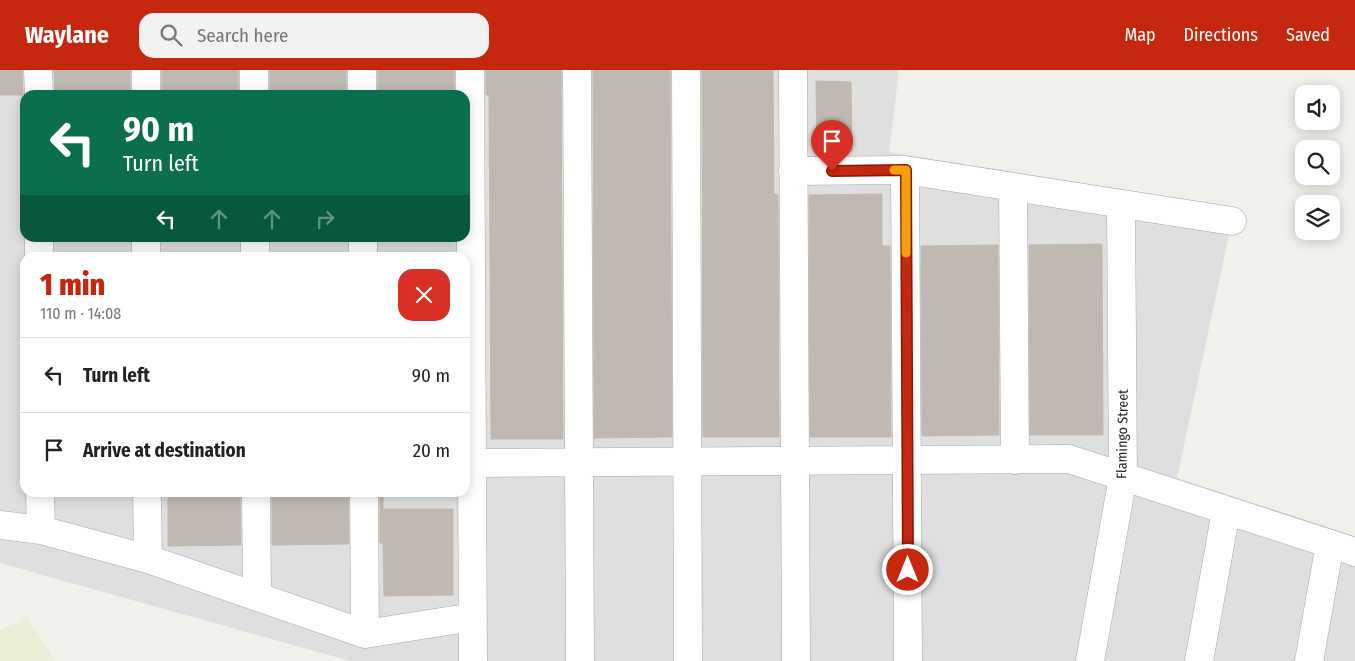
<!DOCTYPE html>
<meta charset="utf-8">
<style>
:root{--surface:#fff;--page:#f2f2f2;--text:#222;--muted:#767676;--line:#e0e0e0;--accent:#c5270f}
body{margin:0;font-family:"Fira Sans Condensed",sans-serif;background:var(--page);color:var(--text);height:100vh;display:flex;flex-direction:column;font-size:19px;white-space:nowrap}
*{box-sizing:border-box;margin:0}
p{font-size:16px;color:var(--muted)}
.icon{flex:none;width:28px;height:28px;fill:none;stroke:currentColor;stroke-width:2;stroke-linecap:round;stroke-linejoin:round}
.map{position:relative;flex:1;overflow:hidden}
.sheet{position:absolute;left:20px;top:182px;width:450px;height:245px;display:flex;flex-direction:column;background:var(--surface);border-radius:15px;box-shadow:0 2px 12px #0003}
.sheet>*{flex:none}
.hud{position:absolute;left:20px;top:20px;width:450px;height:152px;border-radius:15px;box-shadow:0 2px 12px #0003;background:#0b6e4f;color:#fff;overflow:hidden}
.tools{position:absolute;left:1295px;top:15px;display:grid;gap:10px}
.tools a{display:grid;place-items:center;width:45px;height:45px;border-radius:10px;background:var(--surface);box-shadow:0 2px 12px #0003;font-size:25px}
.pin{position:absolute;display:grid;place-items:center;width:42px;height:42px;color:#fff;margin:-51px -21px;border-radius:50% 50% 50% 0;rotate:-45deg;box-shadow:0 0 5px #0007}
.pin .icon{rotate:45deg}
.me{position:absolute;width:55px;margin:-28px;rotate:0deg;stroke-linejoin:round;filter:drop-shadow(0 0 4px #0008)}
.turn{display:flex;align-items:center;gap:18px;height:105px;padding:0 20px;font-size:22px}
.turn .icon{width:65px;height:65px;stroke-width:2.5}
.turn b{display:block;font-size:35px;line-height:42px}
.lanes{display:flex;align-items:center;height:48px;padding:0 20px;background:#0003;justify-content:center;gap:25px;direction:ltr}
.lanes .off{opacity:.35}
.round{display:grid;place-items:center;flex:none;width:52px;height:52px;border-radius:15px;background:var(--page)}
.summary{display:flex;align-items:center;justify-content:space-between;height:85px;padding:0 20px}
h1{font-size:30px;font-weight:800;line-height:38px;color:var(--accent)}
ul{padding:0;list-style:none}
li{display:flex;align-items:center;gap:15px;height:75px;padding:0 20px;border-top:1px solid var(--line)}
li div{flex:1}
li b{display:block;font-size:19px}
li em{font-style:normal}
header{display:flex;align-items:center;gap:30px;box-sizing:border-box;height:70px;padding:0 25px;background:var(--accent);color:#fff}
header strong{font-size:24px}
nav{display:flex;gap:28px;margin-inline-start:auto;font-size:18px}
.search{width:350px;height:45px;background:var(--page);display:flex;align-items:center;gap:12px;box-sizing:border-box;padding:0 18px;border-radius:15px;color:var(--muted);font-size:19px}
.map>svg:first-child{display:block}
.residential{fill:#e0dfdf;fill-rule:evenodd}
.farmland{fill:#e9eed7}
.building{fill:#bfb9b2;stroke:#c2b9ad}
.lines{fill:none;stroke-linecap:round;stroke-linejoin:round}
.minor-casing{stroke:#a6a6a6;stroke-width:29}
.minor{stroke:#fff;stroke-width:28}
.route-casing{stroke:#80190a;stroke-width:12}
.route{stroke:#c5270f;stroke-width:9}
.slow{stroke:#f59e0b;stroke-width:9}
.labels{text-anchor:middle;stroke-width:5;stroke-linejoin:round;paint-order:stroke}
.street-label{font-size:14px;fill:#222;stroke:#fff}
</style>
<header>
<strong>Waylane</strong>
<div class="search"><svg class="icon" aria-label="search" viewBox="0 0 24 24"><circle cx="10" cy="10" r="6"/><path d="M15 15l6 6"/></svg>Search here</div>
<nav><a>Map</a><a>Directions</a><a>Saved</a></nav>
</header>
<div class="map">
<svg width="1355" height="591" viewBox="0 0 1355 591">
<rect width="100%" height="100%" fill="#f1f0ea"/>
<!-- residential -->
<path class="residential" d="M 0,0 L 899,0 L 889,82 L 1235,137 L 1177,408 L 1355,466 L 1355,591 L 350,591 L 0,493 ZM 25,25 L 465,25 L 465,168 L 25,168 ZM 25,188 L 465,188 L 465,422 L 25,422 Z"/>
<!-- farmland -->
<path class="farmland" d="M 28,548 L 55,591 L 0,591 L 0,560 Z"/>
<!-- building -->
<path class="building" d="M 0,0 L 22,0 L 23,25 L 0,25 Z
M 54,0 L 130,0 L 130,25 L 55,25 Z
M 162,0 L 238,0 L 238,25 L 162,25 Z
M 270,0 L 346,0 L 346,25 L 270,25 Z
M 378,0 L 454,0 L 454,25 L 378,25 Z
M 486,0 L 561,0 L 563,369 L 491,369 L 489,25 L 486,25 Z
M 593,0 L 670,0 L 672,367 L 594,368 Z
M 702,0 L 773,0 L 774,124 L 778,125 L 779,367 L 703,367 Z
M 816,11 L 851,12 L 852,81 L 817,81 Z
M 882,124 L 882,176 L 890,176 L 891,367 L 810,367 L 809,125 Z
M 1102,174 L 1103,365 L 1030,365 L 1029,175 Z
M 998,175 L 999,365 L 922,366 L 921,176 Z
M 168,422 L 240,422 L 241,475 L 168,476 Z
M 272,422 L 348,422 L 349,474 L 272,475 Z
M 380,422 L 383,422 L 383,439 L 453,439 L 453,525 L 384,526 L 383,473 L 380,473 Z"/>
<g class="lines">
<defs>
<path id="minor" d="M 38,0 L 39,25
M 146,0 L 146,25
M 254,0 L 254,25
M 362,0 L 362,25
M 470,0 L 473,591
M 577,0 L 580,591
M 686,0 L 688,591
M 793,0 L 796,591
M 905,100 L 908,591
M 793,101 L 905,100 L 1232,151
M 1013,117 L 1015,390
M 39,168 L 39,188
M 146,168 L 146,188
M 255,168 L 255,188
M 363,168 L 363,188
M 472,393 L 1069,389 L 1355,482
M 40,422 L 41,460
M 147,422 L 148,489
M 256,422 L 257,527
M 364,422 L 365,564
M 0,455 L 41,460 L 148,489 L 365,564 L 473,547
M 1090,591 L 1123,407 L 1121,134
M 1199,591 L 1226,441
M 1309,591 L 1330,474"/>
</defs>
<!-- minor casing -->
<use href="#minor" class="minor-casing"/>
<!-- minor -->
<use href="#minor" class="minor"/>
</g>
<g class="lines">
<defs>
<path id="route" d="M 832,101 L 906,100 L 908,500"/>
</defs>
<!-- route casing -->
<use href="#route" class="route-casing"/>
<!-- route -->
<use href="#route" class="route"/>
<!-- slow -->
<path class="slow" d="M 894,100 L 906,100 L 906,183"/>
</g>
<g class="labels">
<!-- street labels -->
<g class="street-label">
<text transform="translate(1122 364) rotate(-89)" y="5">Flamingo Street</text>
</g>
</g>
</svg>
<div class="tools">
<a><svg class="icon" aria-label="sound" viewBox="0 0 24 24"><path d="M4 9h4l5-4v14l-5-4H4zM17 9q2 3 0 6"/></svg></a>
<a><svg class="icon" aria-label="search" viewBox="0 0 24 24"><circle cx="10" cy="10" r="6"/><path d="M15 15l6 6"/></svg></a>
<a><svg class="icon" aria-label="layers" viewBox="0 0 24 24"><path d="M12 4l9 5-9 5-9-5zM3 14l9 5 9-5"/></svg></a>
</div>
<div class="pin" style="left:832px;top:101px;background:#d93025"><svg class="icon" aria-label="arrive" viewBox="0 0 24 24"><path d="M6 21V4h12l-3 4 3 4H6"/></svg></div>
<svg class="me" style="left:908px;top:500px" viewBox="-20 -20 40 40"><circle r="17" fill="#c5270f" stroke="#fff" stroke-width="3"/><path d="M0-11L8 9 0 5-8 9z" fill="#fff"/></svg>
<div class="hud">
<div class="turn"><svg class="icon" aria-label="left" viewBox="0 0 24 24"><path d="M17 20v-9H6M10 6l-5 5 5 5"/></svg><div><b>90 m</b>Turn left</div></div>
<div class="lanes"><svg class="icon" aria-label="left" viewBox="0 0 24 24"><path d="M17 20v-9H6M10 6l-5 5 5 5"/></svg><svg class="icon off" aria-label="ahead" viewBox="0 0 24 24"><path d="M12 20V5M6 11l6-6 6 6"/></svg><svg class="icon off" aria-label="ahead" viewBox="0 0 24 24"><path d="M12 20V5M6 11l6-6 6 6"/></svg><svg class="icon off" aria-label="right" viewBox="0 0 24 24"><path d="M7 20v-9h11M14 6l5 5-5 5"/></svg></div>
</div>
<section class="sheet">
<div class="summary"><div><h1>1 min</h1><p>110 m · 14:08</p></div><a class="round" style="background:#d93025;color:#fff"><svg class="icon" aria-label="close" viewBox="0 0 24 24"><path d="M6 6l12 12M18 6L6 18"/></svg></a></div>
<ul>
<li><svg class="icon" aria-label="left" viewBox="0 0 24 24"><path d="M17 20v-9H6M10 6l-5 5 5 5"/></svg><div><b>Turn left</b></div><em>90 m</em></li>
<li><svg class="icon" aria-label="arrive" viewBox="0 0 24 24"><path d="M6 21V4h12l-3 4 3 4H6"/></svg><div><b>Arrive at destination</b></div><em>20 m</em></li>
</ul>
</section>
</div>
